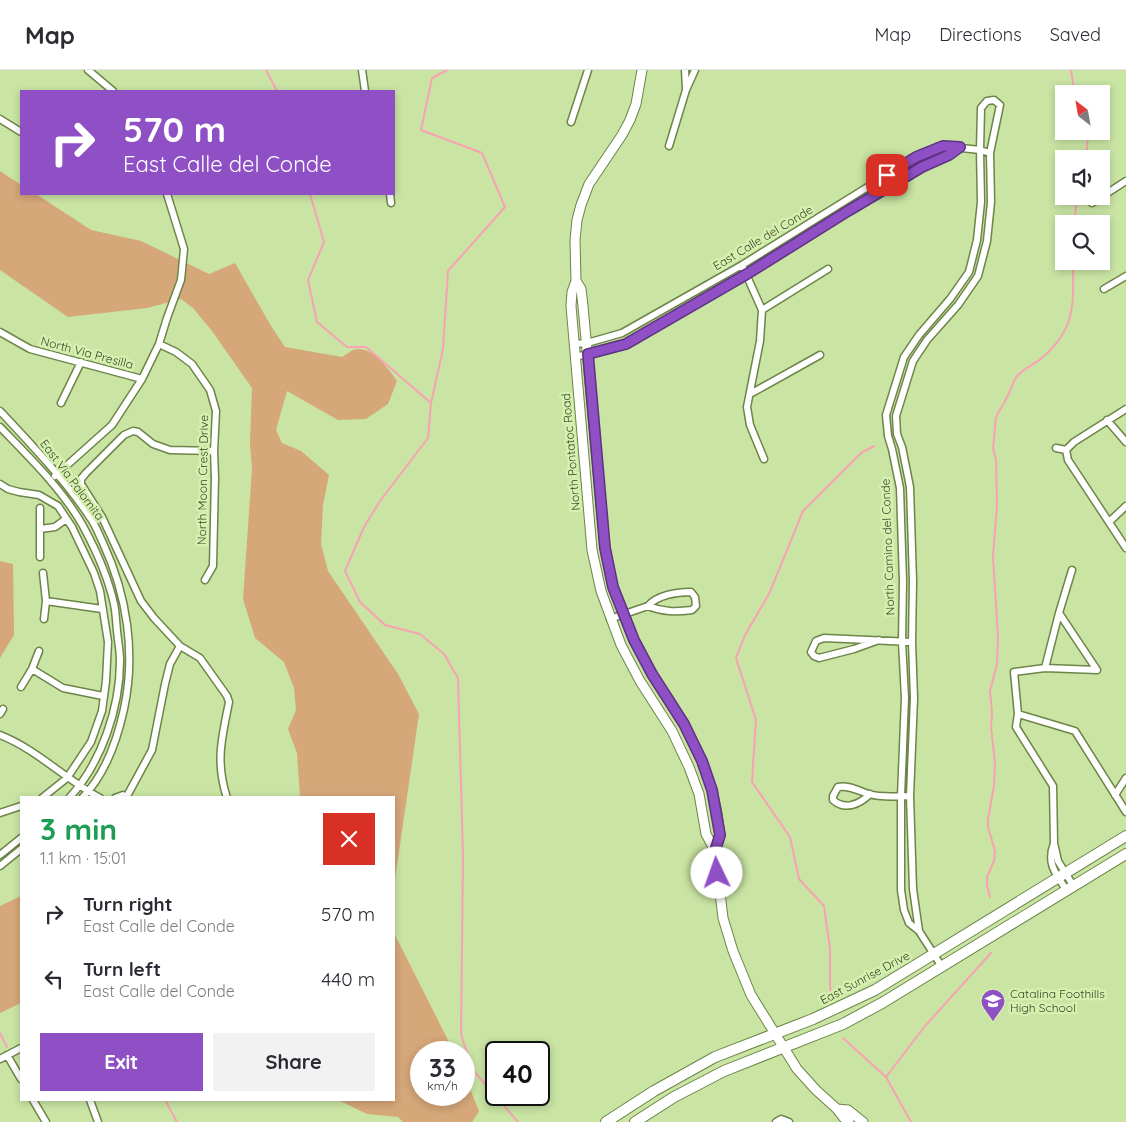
<!DOCTYPE html>
<meta charset="utf-8">
<style>
:root{--surface:#fff;--page:#f2f2f3;--text:#2b2b33;--muted:#7c7c81;--line:#e1e1e2;--accent:#8f4fc5}
body{margin:0;font-family:Quicksand,sans-serif;background:var(--page);color:var(--text);height:100vh;display:flex;flex-direction:column;font-size:19px;white-space:nowrap}
*{box-sizing:border-box;margin:0}
p{font-size:16px;color:var(--muted)}
.icon{flex:none;width:28px;height:28px;fill:none;stroke:currentColor;stroke-width:2;stroke-linecap:round;stroke-linejoin:round}
.map{position:relative;flex:1;overflow:hidden}
.sheet{position:absolute;left:20px;top:726px;width:375px;height:305px;display:flex;flex-direction:column;background:var(--surface);border-radius:0px;box-shadow:0 2px 8px #0003}
.sheet>*{flex:none}
.top-card{position:absolute;left:20px;top:20px;width:375px;height:105px;border-radius:0px;box-shadow:0 2px 8px #0003;background:#8f4fc5;color:#fff;overflow:hidden}
.needle{width:32px;rotate:329deg}
.controls{position:absolute;left:1055px;top:15px;display:grid;gap:10px}
.controls a{display:grid;place-items:center;width:55px;height:55px;border-radius:0px;background:var(--surface);box-shadow:0 2px 8px #0003;font-size:25px}
.speed{position:absolute;left:410px;top:971px;display:flex;gap:10px;font-size:25px;font-weight:700;text-align:center}
.speed>*{display:grid;place-content:center;width:65px;height:65px;border-radius:50%;background:var(--surface);box-shadow:0 2px 8px #0003;line-height:1}
.speed small{font-size:12px;font-weight:400}
.speed .limit{border:2px solid #111;border-radius:8px;background:#fff;color:#111}
.pin{position:absolute;display:grid;place-items:center;width:42px;height:42px;color:#fff;margin:-21px;border-radius:10px;box-shadow:0 2px 8px #0006}
.me{position:absolute;width:55px;margin:-28px;rotate:357deg;stroke-linejoin:round;filter:drop-shadow(0 0 4px #0008)}
.turn{display:flex;align-items:center;gap:18px;height:105px;padding:0 20px;font-size:22px}
.turn .icon{width:65px;height:65px;stroke-width:2.5}
.turn b{display:block;font-size:35px;line-height:42px}
.round{display:grid;place-items:center;flex:none;width:52px;height:52px;border-radius:0px;background:var(--page)}
.summary{display:flex;align-items:center;justify-content:space-between;height:85px;padding:0 20px}
h1{font-size:30px;font-weight:800;line-height:38px;color:#1e9e55}
.primary-button{display:flex;gap:10px;margin-top:auto;padding:10px 20px}
.primary-button a{flex:1;height:58px;border-radius:0px;background:var(--accent);color:#fff;font-size:20px;font-weight:800;line-height:58px;text-align:center}
.primary-button a+a{background:var(--page);color:var(--text)}
ul{padding:0;list-style:none}
li{display:flex;align-items:center;gap:15px;height:65px;padding:0 20px}
li div{flex:1}
li b{display:block;font-size:19px}
li em{font-style:normal}
header{display:flex;align-items:center;gap:30px;box-sizing:border-box;height:70px;padding:0 25px;background:var(--surface);border-bottom:1px solid var(--line)}
header strong{font-size:24px}
nav{display:flex;gap:28px;margin-inline-start:auto;font-size:18px}
.map>svg:first-child{display:block}
.green{fill:#d5a779}
.lines{fill:none;stroke-linecap:round;stroke-linejoin:round}
.stream{stroke:#f8a2b3;stroke-width:2}
.street-casing{stroke:#6d8548;stroke-width:9}
.secondary-casing{stroke:#6d8548;stroke-width:11}
.primary-casing{stroke:#6d8548;stroke-width:12}
.street{stroke:#fff;stroke-width:6}
.secondary{stroke:#fff;stroke-width:9}
.primary{stroke:#fff;stroke-width:10}
.route-casing{stroke:#5d3380;stroke-width:12}
.route{stroke:#8f4fc5;stroke-width:9}
.labels{text-anchor:middle;stroke-width:5;stroke-linejoin:round;paint-order:stroke}
.street-label{font-size:12px;fill:#364126;stroke:#d6f1af}
.poi-label{font-size:12px;fill:#364126;stroke:#d6f1af;text-anchor:start}
</style>
<header>
<strong>Map</strong>
<nav><a>Map</a><a>Directions</a><a>Saved</a></nav>
</header>
<div class="map">
<svg width="1126" height="1052" viewBox="0 0 1126 1052">
<rect width="100%" height="100%" fill="#c9e4a3"/>
<!-- green -->
<path class="green" d="M 0,101 L 21,115 L 21,124 L 36,124 L 91,160 L 141,171 L 209,204 L 235,193 L 271,256 L 285,277 L 342,287 C 346,285 349,282 353,280 C 371,274 388,298 397,311 L 388,334 L 366,349 L 338,350 L 287,321 L 276,360 L 282,373 L 301,381 L 329,405 L 323,435 L 321,474 L 328,501 L 398,604 L 419,644 L 394,816 L 394,728 L 300,727 L 297,683 L 288,659 L 296,640 L 294,618 L 284,592 L 255,568 L 243,529 L 252,399 L 250,373 L 252,318 L 212,261 L 193,238 L 181,229 L 147,238 L 68,247 L 0,200 Z
M 0,491 L 13,494 L 14,565 L 0,588 Z
M 21,826 L 21,933 L 0,943 L 0,836 Z
M 394,863 L 454,982 L 421,982 L 421,1025 L 464,1025 L 464,1004 L 479,1041 L 472,1052 L 403,1052 L 398,1047 L 367,1044 L 338,1030 L 394,1030 Z"/>
<g class="lines">
<!-- stream -->
<path class="stream" d="M 266,0 L 277,21
M 1071,0 L 1074,20 L 1076,24
M 1082,89 L 1087,79 L 1088,61
M 310,124 L 324,172 L 308,210 L 317,252 L 347,277 L 366,277 L 431,333 L 428,368 L 380,431 L 364,457 L 345,501 L 360,532 L 385,555 L 420,564 L 444,584 L 458,608 L 463,786 L 461,964 L 472,999 L 518,1052
M 1071,126 L 1076,137 L 1074,154
M 431,333 L 443,279 L 448,201 L 505,137 L 482,83 L 421,60 L 432,8 L 447,0
M 990,827 L 987,816 L 987,807 L 994,791 L 995,781 L 988,757 L 988,749 L 994,716 L 995,694 L 991,657 L 992,643 L 990,621 L 997,594 L 998,567 L 993,487 L 997,435 L 996,389 L 993,379 L 996,347 C 1000,339 1006,331 1009,323 C 1012,317 1013,311 1018,305 C 1025,298 1035,294 1043,287 C 1077,257 1073,233 1073,191
M 831,926 L 830,915 L 830,879 L 824,836 L 799,809 L 790,767 L 752,712 L 756,650 L 736,588 L 745,565 L 769,524 L 803,441 L 861,383 L 874,376
M 0,963 L 7,977
M 843,968 L 886,1007 L 911,1052
M 886,1007 L 925,956 L 991,883
M 165,1030 L 177,1052"/>
<defs>
<path id="street" d="M 88,0 L 113,21
M 362,0 L 365,21
M 685,0 L 686,19
M 0,49 L 21,62
M 571,52 L 588,0
M 669,76 L 686,20 L 695,0
M 390,124 L 391,133
M 1092,133 L 1126,111
M 742,195 L 762,240 L 760,271 L 747,337 L 750,355 L 764,389
M 1104,219 L 1126,206
M 762,240 L 828,199
M 0,262 L 30,279 L 142,309
M 159,274 L 176,282 L 192,294 L 210,320 L 216,341 L 214,381 L 215,408 L 213,496 L 205,510
M 574,274 L 587,273 L 622,263 L 742,195 L 916,87 L 943,76 L 980,80 L 990,83
M 575,286 L 588,285 L 626,274 L 747,205 L 848,141 L 922,97 L 949,85 L 961,77
M 750,324 L 820,285
M 61,333 L 81,292
M 0,341 C 31,374 66,411 91,449 C 96,456 99,465 103,473 C 127,525 136,583 124,639 C 117,671 105,705 82,728
M 1107,350 L 1126,372
M 0,357 C 28,386 63,420 83,456 C 96,480 108,507 114,534 C 116,543 116,552 117,561 C 118,571 120,581 120,591 C 120,638 101,694 69,728
M 1056,378 L 1066,380
M 1066,380 L 1068,390 L 1126,478
M 1066,380 L 1074,372 L 1126,339
M 214,381 L 170,380 L 153,374 L 138,362 L 133,361 L 124,365 L 86,403 L 81,409 L 81,414 L 102,447 L 141,531 L 154,548 L 180,576 L 200,588 L 227,626 L 229,632 C 222,668 215,691 227,728
M 55,406 L 112,355 L 142,309 L 159,274 L 167,248 L 181,210 L 184,179 L 167,124
M 0,414 L 8,419 L 19,422 L 39,425 L 58,436 L 72,457 L 94,503 L 100,521 L 108,572 L 106,611 L 102,641 L 91,672 L 67,708 L 42,728
M 40,438 L 40,487
M 1109,452 L 1126,436
M 40,459 L 55,457 L 66,449
M 43,503 L 46,531 L 44,549
M 46,531 L 102,539
M 610,549 L 648,536 C 657,525 677,522 691,522 L 695,527 L 696,536 L 692,540 C 676,542 663,542 648,536
M 879,570 L 854,579 L 819,588 L 814,586 L 811,582 L 816,571 L 824,568 L 912,572
M 1045,598 L 1059,543
M 32,599 L 63,618 L 103,626
M 21,617 L 32,599 L 39,581
M 0,644 L 3,639
M 1018,644 L 1075,661 L 1126,742
M 0,665 C 36,679 65,709 100,728
M 870,724 C 860,734 845,741 833,730 L 833,726 L 838,717 C 849,715 859,721 869,724 C 881,728 898,726 910,726
M 1115,725 L 1126,708
M 127,726 L 152,680 L 165,614 L 170,594 L 180,576
M 115,728 L 123,725 L 128,728
M 0,743 L 21,736
M 1054,773 L 1053,716 L 1016,657 L 1018,644 L 1014,602 L 1045,598 L 1097,600 L 1059,543 L 1072,500
M 0,785 L 21,768
M 0,796 L 21,779
M 1067,821 C 1056,804 1046,794 1054,773 L 1058,791 L 1074,817
M 919,861 L 913,819 L 910,726 L 914,628 L 912,572 L 913,511 L 910,417 L 902,377 L 897,364 L 896,346 L 913,291 L 927,270 L 958,235 L 978,206 L 987,171 L 991,132 L 990,83 L 1000,35 L 994,30 L 987,31 L 981,38 L 980,80 L 981,132 L 977,170 L 969,202 L 950,229 L 919,265 L 904,287 L 886,345 L 888,366 L 892,379 L 900,418 L 903,511 L 902,572 L 905,628 L 901,726 L 901,820 L 904,840 L 909,853 L 919,861 L 942,897
M 7,985 L 21,1009
M 0,989 L 21,978
M 33,1030 L 46,1052
M 90,1030 L 98,1052
M 776,1052 L 781,1049 L 789,1052"/>
<path id="secondary" d="M 642,0 L 636,34 L 630,50 L 622,65 L 589,114 L 581,135 L 577,150 L 575,170 L 576,211 L 572,222 L 571,236 L 592,480 L 601,521 L 621,575 L 640,611 L 672,661 L 689,697 L 699,724 L 706,764 L 715,781 L 723,848 L 733,881 L 751,925 L 797,999 L 816,1020 L 837,1039
M 576,211 L 581,219 L 583,236 L 605,478 L 613,517 L 634,570 L 652,604 L 684,654 L 702,691 L 712,720 L 717,743 L 720,765 L 715,781
M 849,1052 L 844,1048 L 837,1039 L 848,1040 L 863,1052"/>
<path id="primary" d="M 606,1052 L 654,1021 L 715,987 L 813,949 L 875,920 L 1126,766
M 635,1052 L 674,1027 L 724,1001 L 843,954 L 882,933 L 1126,784"/>
</defs>
<!-- street casing -->
<use href="#street" class="street-casing"/>
<!-- secondary casing -->
<use href="#secondary" class="secondary-casing"/>
<!-- primary casing -->
<use href="#primary" class="primary-casing"/>
<!-- street -->
<use href="#street" class="street"/>
<!-- secondary -->
<use href="#secondary" class="secondary"/>
<!-- primary -->
<use href="#primary" class="primary"/>
</g>
<g class="lines">
<defs>
<path id="route" d="M 717,803 L 715,781 L 720,765 L 712,720 L 702,691 L 684,654 L 652,604 L 634,570 L 613,517 L 605,478 L 588,284 L 626,274 L 747,204 L 848,141 L 907,106 L 922,97 L 949,85 L 960,77 L 943,76 L 916,87 L 887,105"/>
</defs>
<!-- route casing -->
<use href="#route" class="route-casing"/>
<!-- route -->
<use href="#route" class="route"/>
</g>
<!-- icons -->
<defs>
<symbol id="school-pin" viewBox="-11 -11 22 30"><path d="M0 17L-7.5 6A9.5 9.5 0 1 1 7.5 6Z" fill="#8f4fc5" stroke="#d6f1af"/><path d="M0-5L7-2L0 1L-7-2ZM-4 1L0 2.5L4 1V4Q0 6-4 4Z" fill="#fff"/></symbol>
</defs>
<g fill-rule="evenodd">
<use href="#school-pin" x="979" y="917" width="28" height="38"/>
</g>
<g class="labels">
<!-- street labels -->
<g class="street-label">
<text transform="translate(763 168) rotate(-31)" y="4">East Calle del Conde</text>
<text transform="translate(87 283) rotate(15)" y="4">North Via Presilla</text>
<text transform="translate(571 382) rotate(-95)" y="4">North Pontatoc Road</text>
<text transform="translate(72 410) rotate(53)" y="4">East Via Palomita</text>
<text transform="translate(203 410) rotate(-89)" y="4">North Moon Crest Drive</text>
<text transform="translate(888 477) rotate(-92)" y="4">North Camino del Conde</text>
<text transform="translate(865 908) rotate(-28)" y="4">East Sunrise Drive</text>
</g>
<!-- poi labels -->
<g class="poi-label">
<text x="1010" y="928">Catalina Foothills<tspan x="1010" dy="14">High School</tspan></text>
</g>
</g>
</svg>
<div class="controls">
<a><svg class="needle" viewBox="-14 -14 28 28"><path d="M0-13l5 13h-10z" fill="#e53935"/><path d="M0 13l5-13h-10z" fill="#7c7c81"/></svg></a>
<a><svg class="icon" aria-label="sound" viewBox="0 0 24 24"><path d="M4 9h4l5-4v14l-5-4H4zM17 9q2 3 0 6"/></svg></a>
<a><svg class="icon" aria-label="search" viewBox="0 0 24 24"><circle cx="10" cy="10" r="6"/><path d="M15 15l6 6"/></svg></a>
</div>
<div class="speed"><div>33<small>km/h</small></div><div class="limit">40</div></div>
<div class="pin" style="left:887px;top:105px;background:#d93025"><svg class="icon" aria-label="arrive" viewBox="0 0 24 24"><path d="M6 21V4h12l-3 4 3 4H6"/></svg></div>
<svg class="me" style="left:717px;top:803px" viewBox="-20 -20 40 40"><circle r="19" fill="#fff"/><path d="M0-13L10 11 0 6-10 11z" fill="#8f4fc5"/></svg>
<div class="top-card">
<div class="turn"><svg class="icon" aria-label="right" viewBox="0 0 24 24"><path d="M7 20v-9h11M14 6l5 5-5 5"/></svg><div><b>570 m</b>East Calle del Conde</div></div>
</div>
<section class="sheet">
<div class="summary"><div><h1>3 min</h1><p>1.1 km · 15:01</p></div><a class="round" style="background:#d93025;color:#fff"><svg class="icon" aria-label="close" viewBox="0 0 24 24"><path d="M6 6l12 12M18 6L6 18"/></svg></a></div>
<ul>
<li><svg class="icon" aria-label="right" viewBox="0 0 24 24"><path d="M7 20v-9h11M14 6l5 5-5 5"/></svg><div><b>Turn right</b><p>East Calle del Conde</p></div><em>570 m</em></li>
<li><svg class="icon" aria-label="left" viewBox="0 0 24 24"><path d="M17 20v-9H6M10 6l-5 5 5 5"/></svg><div><b>Turn left</b><p>East Calle del Conde</p></div><em>440 m</em></li>
</ul>
<div class="primary-button"><a>Exit</a><a>Share</a></div>
</section>
</div>
